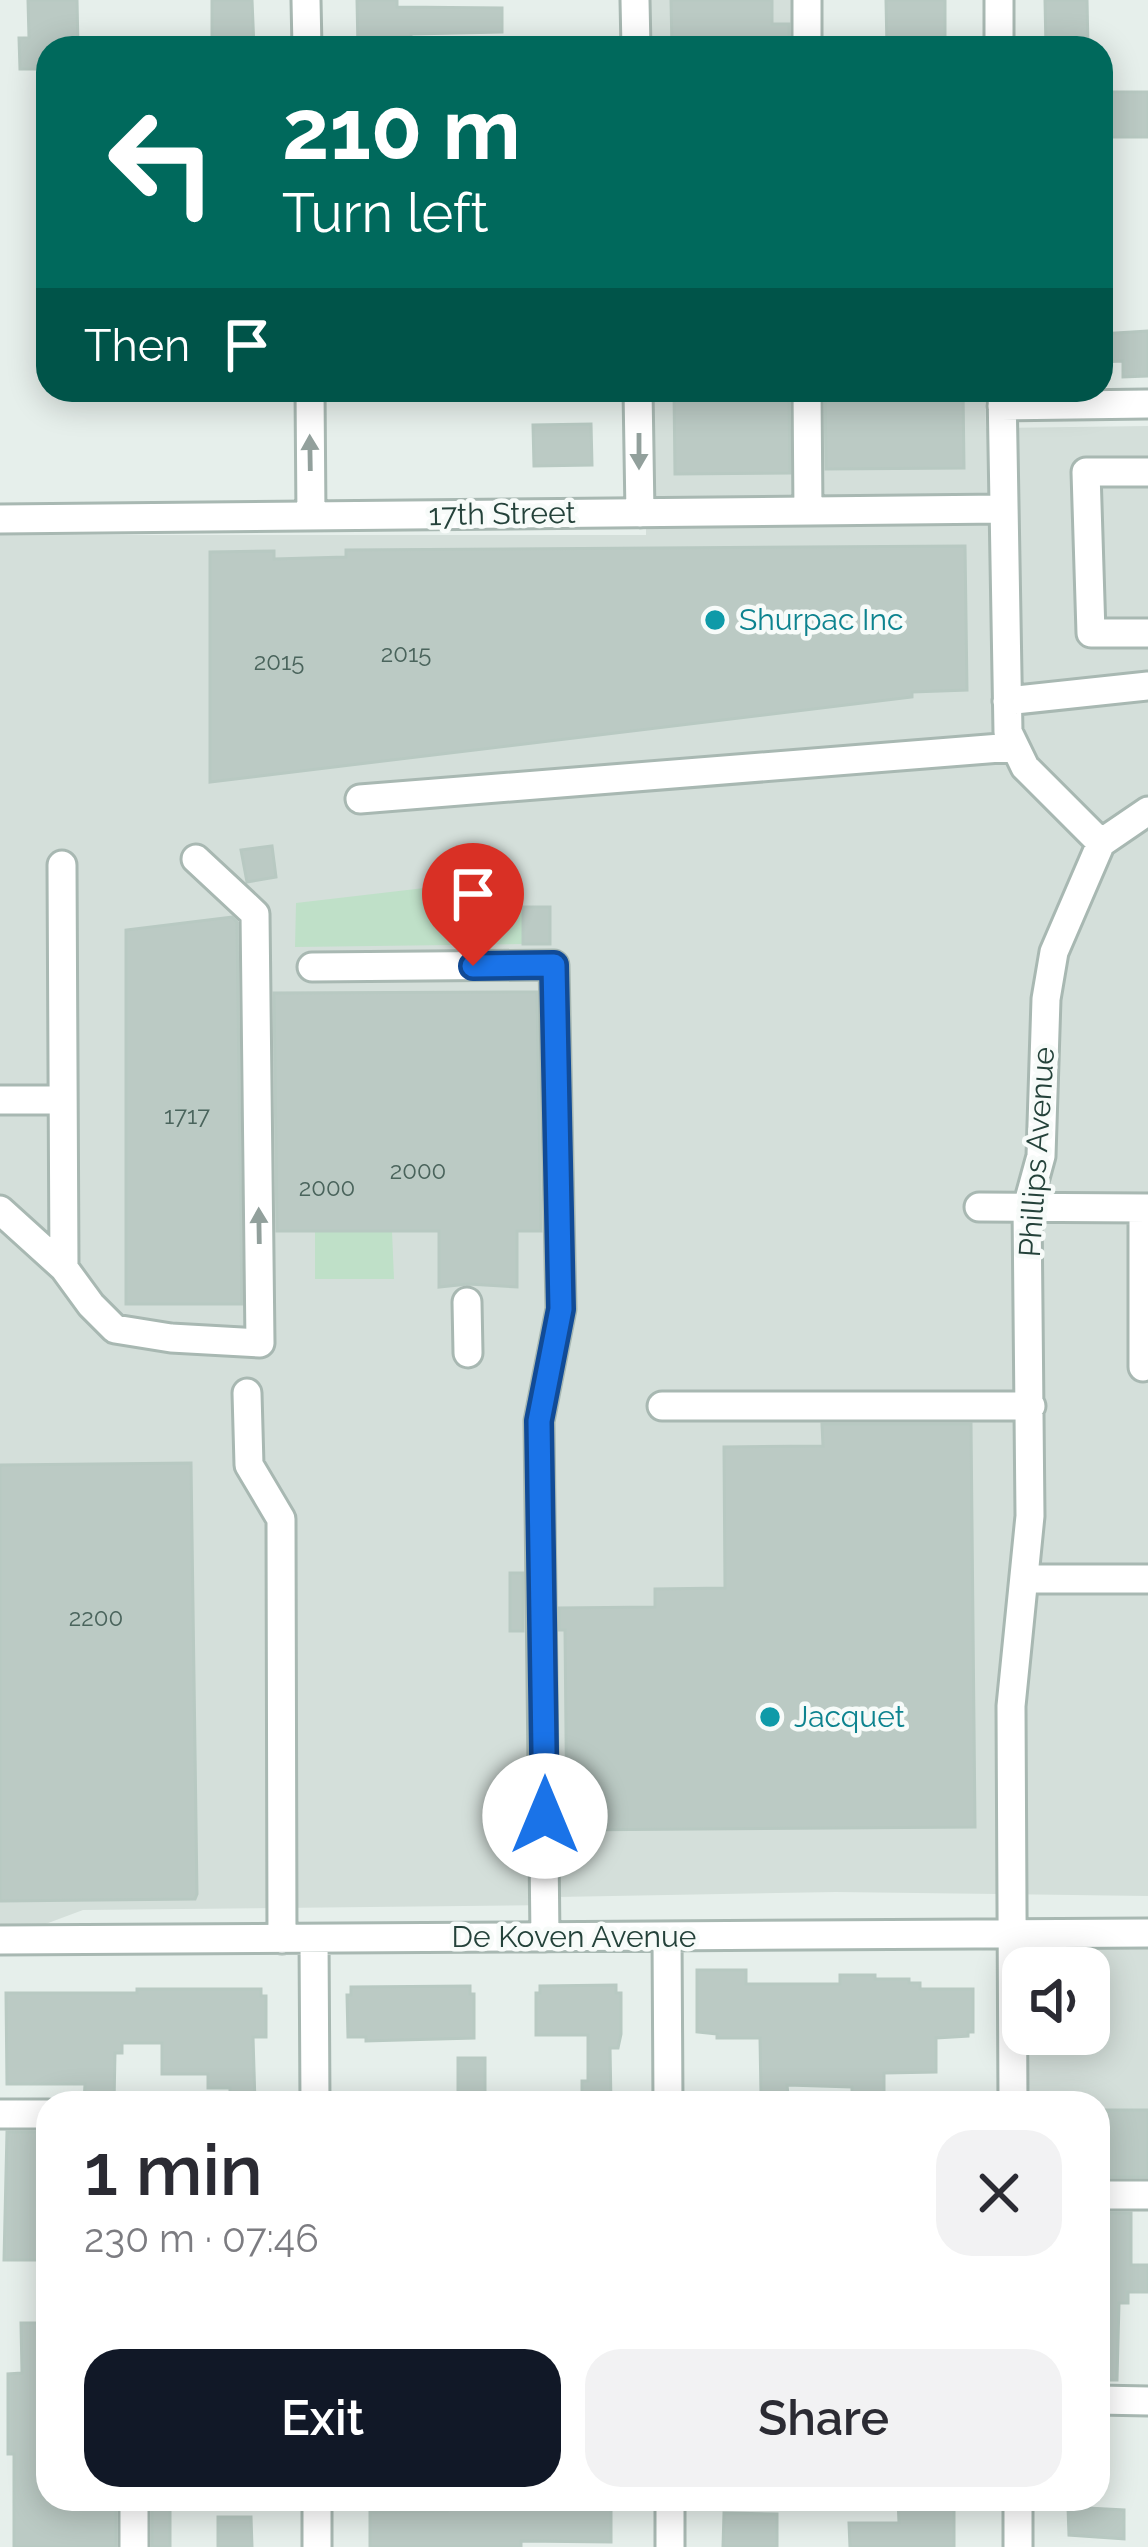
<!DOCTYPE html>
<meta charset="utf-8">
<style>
:root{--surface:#fff;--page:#f2f2f3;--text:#2b2b33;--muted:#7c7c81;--accent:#111827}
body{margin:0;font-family:Raleway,sans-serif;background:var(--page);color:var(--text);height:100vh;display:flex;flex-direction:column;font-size:45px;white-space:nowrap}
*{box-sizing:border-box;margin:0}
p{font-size:39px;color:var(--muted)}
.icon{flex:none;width:66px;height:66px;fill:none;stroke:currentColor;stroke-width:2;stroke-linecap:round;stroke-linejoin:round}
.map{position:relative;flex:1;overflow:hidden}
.drawer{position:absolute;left:36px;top:2091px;width:1074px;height:420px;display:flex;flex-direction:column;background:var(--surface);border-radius:36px;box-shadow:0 6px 30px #0003}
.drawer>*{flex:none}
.hud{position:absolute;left:36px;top:36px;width:1077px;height:366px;border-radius:36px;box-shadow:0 6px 30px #0003;background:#00695c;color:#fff;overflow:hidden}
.fabs{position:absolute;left:1002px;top:1947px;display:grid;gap:24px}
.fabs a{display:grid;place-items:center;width:108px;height:108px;border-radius:24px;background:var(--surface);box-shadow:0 6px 30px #0003;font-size:60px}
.pin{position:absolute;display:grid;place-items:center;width:102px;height:102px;color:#fff;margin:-123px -51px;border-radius:50% 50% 50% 0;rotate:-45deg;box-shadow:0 0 12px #0007}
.pin .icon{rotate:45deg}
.me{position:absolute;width:132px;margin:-66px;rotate:0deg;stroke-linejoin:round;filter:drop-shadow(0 0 9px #0008)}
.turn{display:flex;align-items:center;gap:42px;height:252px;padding:0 48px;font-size:54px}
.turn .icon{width:156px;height:156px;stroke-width:2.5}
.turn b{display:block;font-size:84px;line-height:102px}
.then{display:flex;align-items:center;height:114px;padding:0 48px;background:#0003;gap:24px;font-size:45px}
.round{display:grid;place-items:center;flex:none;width:126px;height:126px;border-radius:36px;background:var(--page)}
.headline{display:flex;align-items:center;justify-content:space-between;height:204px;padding:0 48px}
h1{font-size:72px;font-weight:600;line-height:90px}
.button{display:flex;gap:24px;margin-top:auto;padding:24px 48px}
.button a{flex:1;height:138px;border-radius:36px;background:var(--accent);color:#fff;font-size:48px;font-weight:600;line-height:138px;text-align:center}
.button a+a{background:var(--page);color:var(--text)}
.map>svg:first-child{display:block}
.built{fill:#d4dfda}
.green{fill:#bfe0c8}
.building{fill:#bbcac4;stroke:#b8c9c2;stroke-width:3}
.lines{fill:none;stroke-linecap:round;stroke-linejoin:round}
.minor-casing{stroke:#a8b8b2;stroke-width:33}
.minor{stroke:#fff;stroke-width:27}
.oneway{fill:#92a09c}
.route-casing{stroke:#114b97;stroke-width:30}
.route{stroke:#1a73e8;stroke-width:21}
.culture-dot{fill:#0f9aa8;stroke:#f7fbf9;stroke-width:4.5}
.labels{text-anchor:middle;stroke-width:9;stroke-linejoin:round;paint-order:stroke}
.number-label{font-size:24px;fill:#4a645c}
.street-label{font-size:30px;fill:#24423a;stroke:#f7fbf9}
.culture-label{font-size:30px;fill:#0d838f;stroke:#f7fbf9;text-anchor:start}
</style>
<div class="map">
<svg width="1148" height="2547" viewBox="0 0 1148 2547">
<rect width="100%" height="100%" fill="#e6efeb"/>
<!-- built -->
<path class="built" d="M 645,0 L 800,0 L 801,48 L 645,48 Z
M 646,390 L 985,390 L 986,428 L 1148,426 L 1148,1896 L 836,1892 L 557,1897 L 556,1905 L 83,1910 L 0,1941 L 0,535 L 646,535 Z
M 1045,1949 L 1148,1949 L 1148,2189 L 1098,2189 L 1098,2103 L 1027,2103 L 1027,2034 L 1089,2034 L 1089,1968 L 1027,1968 L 1034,1953 Z"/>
<!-- green -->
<path class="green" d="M 510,878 L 512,890 L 522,895 L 523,944 L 295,947 L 296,903 Z
M 315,1231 L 392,1231 L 394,1279 L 315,1279 Z"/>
<!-- building -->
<path class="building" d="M 28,0 L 77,0 L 78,48 L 48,48 L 48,69 L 20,69 L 19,38 L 29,38 Z
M 212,0 L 252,0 L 254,48 L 212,48 Z
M 357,0 L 397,0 L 397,7 L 502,8 L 502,32 L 411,34 L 411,48 L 358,48 Z
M 671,0 L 772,0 L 772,24 L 789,24 L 789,48 L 672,48 Z
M 886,0 L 945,0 L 945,48 L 887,48 Z
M 1045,0 L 1087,0 L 1088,48 L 1046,48 Z
M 1101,92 L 1148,92 L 1148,137 L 1101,137 Z
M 1148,331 L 1148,376 L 1123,377 L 1123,361 L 1101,362 L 1101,334 Z
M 674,390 L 789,390 L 790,473 L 675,474 Z
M 825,390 L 963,390 L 964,468 L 826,469 Z
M 591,424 L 592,465 L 534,466 L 533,425 Z
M 965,546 L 967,690 L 912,692 L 912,697 L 210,782 L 210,552 L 274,551 L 274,559 L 346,557 L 346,550 Z
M 272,846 L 276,877 L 247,882 L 241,850 Z
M 523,907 L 550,907 L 550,944 L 523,944 Z
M 232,917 L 237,922 L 242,1304 L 126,1304 L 126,930 Z
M 537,992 L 541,1231 L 517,1231 L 517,1287 L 468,1284 L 439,1287 L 439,1231 L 277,1231 L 274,993 Z
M 822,1424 L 971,1424 L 975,1827 L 567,1830 L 565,1630 L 559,1630 L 559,1608 L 655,1607 L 655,1589 L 725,1588 L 724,1447 L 823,1446 Z
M 191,1463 L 197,1894 L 195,1899 L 0,1901 L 0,1465 Z
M 510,1573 L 523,1573 L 523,1631 L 510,1631 Z
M 697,1970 L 746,1970 L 746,1984 L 840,1984 L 840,1975 L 875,1975 L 875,1979 L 909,1979 L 909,1983 L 920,1983 L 920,1989 L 973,1989 L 973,2032 L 968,2032 L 968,2036 L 936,2038 L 936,2072 L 884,2073 L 884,2103 L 852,2103 L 852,2087 L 787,2085 L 788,2095 L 761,2095 L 760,2038 L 717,2038 L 717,2034 L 697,2032 Z
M 616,1985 L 616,1993 L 621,1993 L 621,2034 L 618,2048 L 610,2048 L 611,2103 L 582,2103 L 582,2081 L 588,2081 L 588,2035 L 536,2035 L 536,1993 L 540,1993 L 540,1986 Z
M 470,1986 L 470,1994 L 474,1994 L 474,2038 L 366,2041 L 366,2037 L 348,2037 L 347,1995 L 351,1995 L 351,1987 Z
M 137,1989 L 261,1989 L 261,1996 L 266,1996 L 266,2037 L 253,2037 L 255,2103 L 230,2103 L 230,2088 L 208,2088 L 208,2074 L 162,2074 L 162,2043 L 122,2043 L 122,2053 L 115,2053 L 114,2103 L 84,2103 L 85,2084 L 7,2084 L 6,1993 L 137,1993 Z
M 458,2058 L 485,2058 L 485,2103 L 458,2103 Z
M 1098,2110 L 1148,2110 L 1148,2177 L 1098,2177 Z
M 7,2132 L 48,2132 L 48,2260 L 4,2260 Z
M 1098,2213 L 1131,2213 L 1131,2265 L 1148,2265 L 1148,2292 L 1128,2292 L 1128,2303 L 1119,2303 L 1117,2380 L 1098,2380 Z
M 21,2323 L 48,2323 L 48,2499 L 116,2499 L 116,2547 L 14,2547 L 14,2454 L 8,2454 L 8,2374 L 22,2373 Z
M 152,2499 L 170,2499 L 170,2547 L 152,2547 Z
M 446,2499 L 525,2499 L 525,2508 L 611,2508 L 611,2542 L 521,2541 L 521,2547 L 370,2547 L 370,2512 L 447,2511 Z
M 898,2499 L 954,2499 L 954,2547 L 850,2547 L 849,2523 L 899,2523 Z
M 1068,2507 L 1124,2510 L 1124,2539 L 1069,2535 Z
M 724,2513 L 777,2514 L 777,2547 L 723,2547 Z
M 218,2517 L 251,2517 L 252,2547 L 218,2547 Z"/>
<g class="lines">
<defs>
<path id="minor" d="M 306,0 L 307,48
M 635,0 L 636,48
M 807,0 L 807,48
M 999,0 L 999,48
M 310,390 L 311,516
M 638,390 L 640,513
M 807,390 L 808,511
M 1002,390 L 1008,732 L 1025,767 L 1101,843
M 1002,406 L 1148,404
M 1148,472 L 1086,472 L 1091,633 L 1148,633
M 0,519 L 1003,509
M 1007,701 L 1148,686
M 360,799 L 1013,747
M 1101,843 L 1148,811
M 62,865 L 64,1268
M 312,967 L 554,965 L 561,1309 L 539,1421 L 545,1937
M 0,1100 L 63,1100
M 979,1207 L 1148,1208
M 1143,1208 L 1143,1367
M 0,1210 L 64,1268 L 91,1305 L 115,1329 L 171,1338 L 260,1343 L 255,914 L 196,859
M 467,1302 L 468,1353
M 247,1393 L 249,1465 L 281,1519 L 282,1939
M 662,1406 L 1031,1406
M 1024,1579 L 1148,1579
M 667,1937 L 668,2103
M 314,1939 L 315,2103
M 0,1940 L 1148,1933
M 1013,2103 L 1011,1706 L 1030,1516 L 1027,1207 L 1041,1156 L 1046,999 L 1054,952 L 1101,843
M 0,2114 L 48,2114
M 1098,2195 L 1148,2195
M 1098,2400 L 1148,2401
M 134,2499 L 134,2547
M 317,2499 L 317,2547
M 670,2499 L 670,2547
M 1018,2499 L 1018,2547"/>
</defs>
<!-- minor casing -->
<use href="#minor" class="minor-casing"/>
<!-- minor -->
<use href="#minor" class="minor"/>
</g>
<!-- one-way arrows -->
<defs><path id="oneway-solid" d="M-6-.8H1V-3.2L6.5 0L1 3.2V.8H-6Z" transform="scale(3)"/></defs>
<g class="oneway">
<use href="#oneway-solid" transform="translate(639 451) rotate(90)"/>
<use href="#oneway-solid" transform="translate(310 453) rotate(-91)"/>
<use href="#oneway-solid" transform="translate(259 1226) rotate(-91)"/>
</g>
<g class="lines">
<defs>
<path id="route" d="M 473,966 L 554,965 L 561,1309 L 539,1421 L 545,1816"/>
</defs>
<!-- route casing -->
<use href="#route" class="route-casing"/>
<!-- route -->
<use href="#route" class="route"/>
</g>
<!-- markers -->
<g class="culture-dot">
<circle cx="715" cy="620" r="12"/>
<circle cx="770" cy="1717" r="12"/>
</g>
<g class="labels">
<!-- number labels -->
<g class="number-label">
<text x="406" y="662">2015</text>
<text x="279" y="670">2015</text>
<text x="187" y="1124">1717</text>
<text x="418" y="1179">2000</text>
<text x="327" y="1196">2000</text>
<text x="96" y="1626">2200</text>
</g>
<!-- street labels -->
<g class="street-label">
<text transform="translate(502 514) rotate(-1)" y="10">17th Street</text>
<text transform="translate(1037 1152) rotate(-86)" y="10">Phillips Avenue</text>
<text x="574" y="1947">De Koven Avenue</text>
</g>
<!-- culture labels -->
<g class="culture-label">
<text x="739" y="630">Shurpac Inc</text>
<text x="794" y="1727">Jacquet</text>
</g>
</g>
</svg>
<div class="fabs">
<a><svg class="icon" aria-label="sound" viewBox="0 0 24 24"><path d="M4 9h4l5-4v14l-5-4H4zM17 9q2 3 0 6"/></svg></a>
</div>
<div class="pin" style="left:473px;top:966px;background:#d93025"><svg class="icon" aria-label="arrive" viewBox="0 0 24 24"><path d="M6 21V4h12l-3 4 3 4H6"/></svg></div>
<svg class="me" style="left:545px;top:1816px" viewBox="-20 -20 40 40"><circle r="19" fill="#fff"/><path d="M0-13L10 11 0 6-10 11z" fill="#1a73e8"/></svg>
<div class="hud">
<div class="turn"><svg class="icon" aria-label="left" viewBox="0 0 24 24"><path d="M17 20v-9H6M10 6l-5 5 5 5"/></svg><div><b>210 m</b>Turn left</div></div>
<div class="then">Then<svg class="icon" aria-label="arrive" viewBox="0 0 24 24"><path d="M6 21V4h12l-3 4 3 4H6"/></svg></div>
</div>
<section class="drawer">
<div class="headline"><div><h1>1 min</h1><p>230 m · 07:46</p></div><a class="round"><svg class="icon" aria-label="close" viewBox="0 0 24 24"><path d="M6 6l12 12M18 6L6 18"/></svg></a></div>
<div class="button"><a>Exit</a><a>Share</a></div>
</section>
</div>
